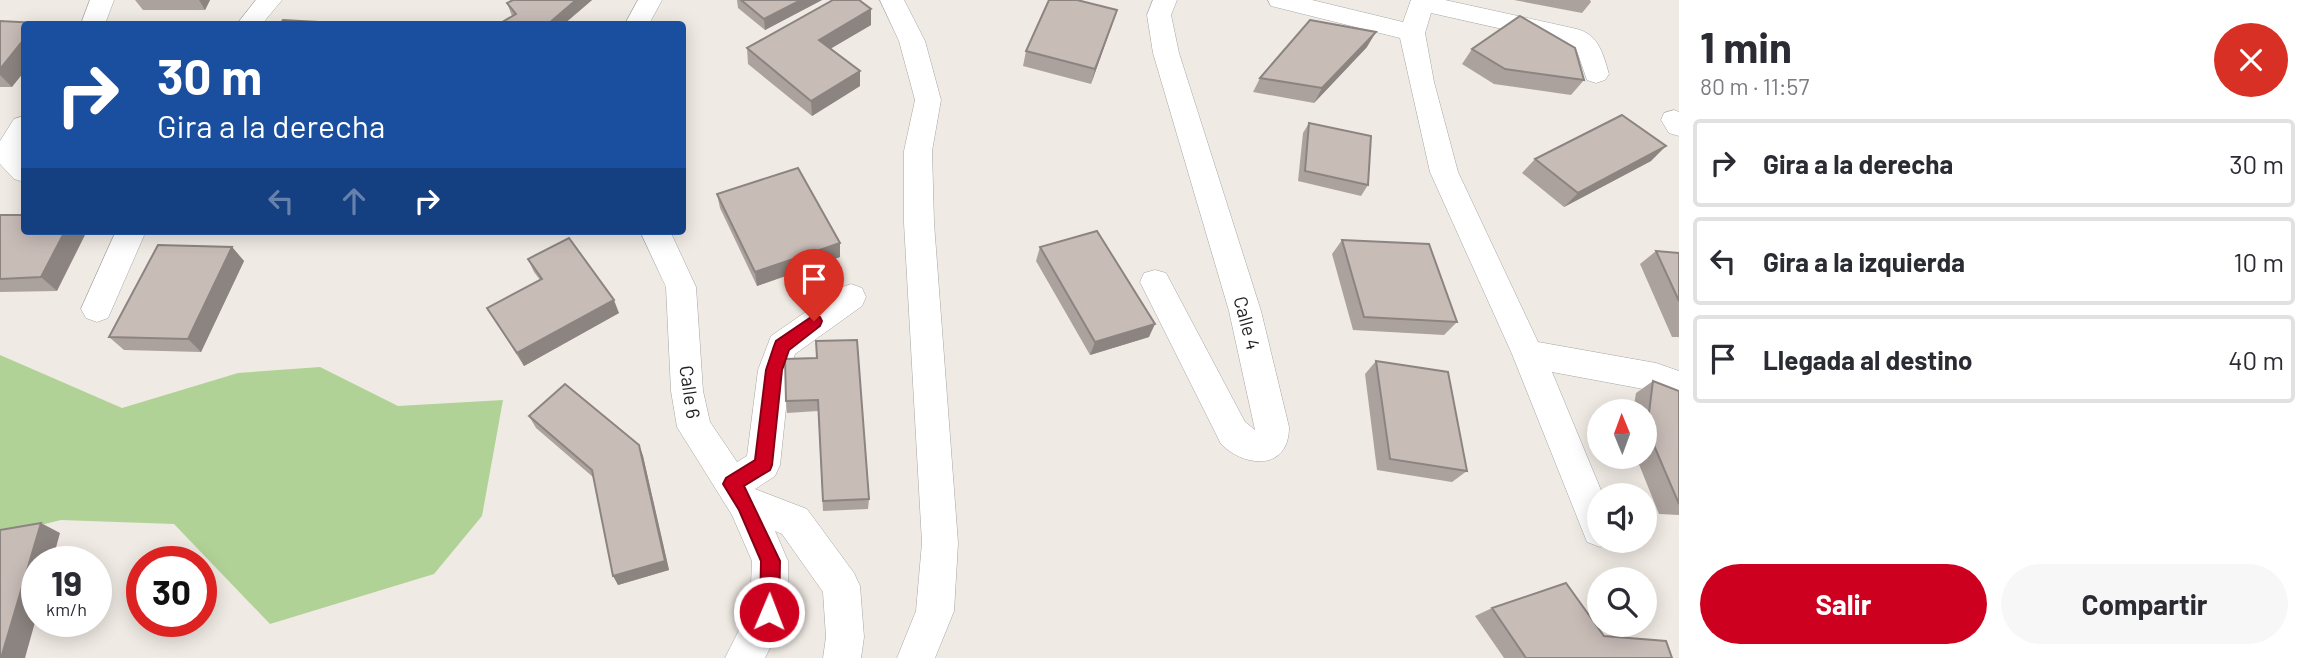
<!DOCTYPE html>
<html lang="es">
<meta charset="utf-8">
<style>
:root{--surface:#fff;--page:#f7f7f7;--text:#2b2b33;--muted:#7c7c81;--line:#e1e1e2;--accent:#ce0020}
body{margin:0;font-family:Barlow,sans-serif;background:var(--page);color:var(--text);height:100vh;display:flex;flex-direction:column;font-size:26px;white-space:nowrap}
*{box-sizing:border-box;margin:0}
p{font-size:23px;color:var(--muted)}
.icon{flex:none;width:38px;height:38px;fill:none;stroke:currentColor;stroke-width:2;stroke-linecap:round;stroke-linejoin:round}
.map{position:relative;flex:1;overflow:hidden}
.drawer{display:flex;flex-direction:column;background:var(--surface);width:630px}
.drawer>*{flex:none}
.top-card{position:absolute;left:21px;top:21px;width:665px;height:214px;border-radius:7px;box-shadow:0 4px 18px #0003;background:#1a4fa0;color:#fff;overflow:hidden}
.needle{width:46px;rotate:359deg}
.controls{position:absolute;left:1587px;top:399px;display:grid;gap:14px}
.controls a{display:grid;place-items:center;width:70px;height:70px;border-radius:50%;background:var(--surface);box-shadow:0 4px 18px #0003;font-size:35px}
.speed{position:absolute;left:21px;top:546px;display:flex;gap:14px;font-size:35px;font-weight:700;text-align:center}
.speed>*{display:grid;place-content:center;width:91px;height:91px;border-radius:50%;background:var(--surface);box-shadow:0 4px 18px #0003;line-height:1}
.speed small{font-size:18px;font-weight:400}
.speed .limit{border:10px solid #d22;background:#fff;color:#111}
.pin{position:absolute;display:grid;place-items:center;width:60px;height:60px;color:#fff;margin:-72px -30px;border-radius:50% 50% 50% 0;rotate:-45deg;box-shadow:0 0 7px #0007}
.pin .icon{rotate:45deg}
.me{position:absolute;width:77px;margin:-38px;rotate:1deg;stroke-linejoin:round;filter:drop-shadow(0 0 5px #0008)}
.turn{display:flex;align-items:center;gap:24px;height:147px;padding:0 21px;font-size:32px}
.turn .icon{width:91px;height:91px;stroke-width:2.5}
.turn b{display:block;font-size:49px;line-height:60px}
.lanes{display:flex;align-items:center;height:66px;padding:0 21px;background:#0003;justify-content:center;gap:35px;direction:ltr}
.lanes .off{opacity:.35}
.round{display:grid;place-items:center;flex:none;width:74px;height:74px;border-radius:37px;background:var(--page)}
.overview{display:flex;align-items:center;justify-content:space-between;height:119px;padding:0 21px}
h1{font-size:42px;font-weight:700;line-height:52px}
.button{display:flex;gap:14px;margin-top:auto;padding:14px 21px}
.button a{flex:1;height:80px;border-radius:42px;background:var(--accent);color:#fff;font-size:28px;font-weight:700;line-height:80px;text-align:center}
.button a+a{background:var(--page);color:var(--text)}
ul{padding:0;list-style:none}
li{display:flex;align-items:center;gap:21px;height:88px;margin:0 14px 10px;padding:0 7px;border:4px solid var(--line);border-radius:7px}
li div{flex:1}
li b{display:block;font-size:26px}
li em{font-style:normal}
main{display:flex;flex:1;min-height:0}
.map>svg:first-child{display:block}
.forest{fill:#b1d296}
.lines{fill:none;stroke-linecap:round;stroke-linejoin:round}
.minor-casing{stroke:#a6a6a6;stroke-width:1}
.minor{fill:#fff;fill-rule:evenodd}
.wall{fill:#aca29d}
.shaded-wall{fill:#8c8480}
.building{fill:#c8bcb7;stroke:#8c8480;stroke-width:2}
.route{fill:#ce0020;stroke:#860015;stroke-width:2}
.labels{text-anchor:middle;stroke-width:6;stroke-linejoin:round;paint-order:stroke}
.street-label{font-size:19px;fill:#1f1f1f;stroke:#fff}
</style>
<main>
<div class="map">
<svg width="1679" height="658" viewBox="0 0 1679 658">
<rect width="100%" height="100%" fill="#f0eae4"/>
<!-- forest -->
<path class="forest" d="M 0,355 L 122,408 L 238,373 L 320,367 L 398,406 L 503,400 L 482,516 L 434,574 L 270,624 L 174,524 L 61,520 L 0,535 Z"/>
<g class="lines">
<defs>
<path id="minor" d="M 90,0 L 114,0 L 105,24 L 81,24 Z
M 256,0 L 282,0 L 262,24 L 237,24 Z
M 638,0 L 662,0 L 649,24 L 625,24 Z
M 880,0 L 904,0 L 925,41 L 941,100 L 932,151 L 934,223 L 958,543 L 954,611 L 935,658 L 897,658 L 916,611 L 922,543 L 904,223 L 904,151 L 915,100 L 899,41 Z
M 1153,0 L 1177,0 L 1171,15 L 1179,53 L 1261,311 L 1289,427 C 1289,471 1245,468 1221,444 L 1140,282 L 1144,273 L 1155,270 L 1166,273 L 1245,422 L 1255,430 L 1229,311 L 1153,53 L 1147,15 Z
M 1268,0 L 1312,0 L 1403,22 L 1411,0 L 1445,0 L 1577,29 C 1599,35 1603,54 1609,74 L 1605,80 L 1596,83 L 1587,80 L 1577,51 L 1569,44 L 1431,13 L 1425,33 L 1434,82 L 1458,172 L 1538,342 L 1656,363 L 1679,371 L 1679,400 L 1654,391 L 1552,372 L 1603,495 L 1600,495 L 1600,541 L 1613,542 L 1600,547 L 1587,542 L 1512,354 L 1430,172 L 1400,38 L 1271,6 Z
M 1674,110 L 1679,112 L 1679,136 L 1669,133 L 1661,120 L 1664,113 Z
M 24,116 L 24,182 L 14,179 L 0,164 L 0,141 L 14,119 Z
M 116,231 L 146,231 L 108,318 L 97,322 L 86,318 L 81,309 Z
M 640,231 L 670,231 L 696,287 L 703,391 L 710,422 L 737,462 L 747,456 L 758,370 L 771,336 L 840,288 L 851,284 L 862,288 L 866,297 L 862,306 L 795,354 L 790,370 L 780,465 L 775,476 L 755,489 L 807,509 L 854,573 L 860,586 L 864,637 L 861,658 L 823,658 L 826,637 L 823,592 L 782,534 L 775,531 L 788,561 L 788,612 L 765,658 L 725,658 L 750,608 L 752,561 L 732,515 L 677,427 L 671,391 L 666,287 Z"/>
</defs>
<!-- minor casing -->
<use href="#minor" class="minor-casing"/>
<!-- minor -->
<use href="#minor" class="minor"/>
</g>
<!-- wall -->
<path class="wall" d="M 135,0 L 210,0 L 205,10 L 143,10 Z
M 513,0 L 592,0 L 564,24 L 512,16 L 507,3 Z
M 737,0 L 822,0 L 765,30 L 738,8 Z
M 1514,0 L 1590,0 L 1591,2 L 1582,13 Z
M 1117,10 L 1091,84 L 1023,66 L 1026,51 Z
M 0,21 L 37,23 L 38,24 L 24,24 L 12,87 L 0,87 Z
M 871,25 L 831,48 L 860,86 L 812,116 L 748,64 L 747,48 Z
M 1367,47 L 1314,103 L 1253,92 L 1260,78 Z
M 1472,49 L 1584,80 L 1571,95 L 1494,84 L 1462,64 Z
M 1309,123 L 1368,185 L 1361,196 L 1298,181 L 1303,133 Z
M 1535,159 L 1651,161 L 1564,207 L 1522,173 Z
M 717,194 L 840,257 L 757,286 L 720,208 Z
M 0,215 L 57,291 L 0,292 Z
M 1342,240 L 1457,322 L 1444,335 L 1353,330 L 1332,254 Z
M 232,247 L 244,261 L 201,352 L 124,350 L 109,337 Z
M 1040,247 L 1149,337 L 1090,355 L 1036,261 Z
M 1656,251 L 1679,253 L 1679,337 L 1672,337 L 1640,264 Z
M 528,259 L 619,313 L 524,366 L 487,308 L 540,280 L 534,272 Z
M 817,358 L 869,499 L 868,509 L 823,511 L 818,411 L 787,413 L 786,401 Z
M 1376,361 L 1467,471 L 1452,482 L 1377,470 L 1365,374 Z
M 1653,381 L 1679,391 L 1679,515 L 1659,514 L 1636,457 L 1645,457 L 1645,411 L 1633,411 L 1636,393 Z
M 529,416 L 639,445 L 643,456 L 669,570 L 618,585 L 593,477 L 536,428 Z
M 1492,608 L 1604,636 L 1672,658 L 1504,658 L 1475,616 Z"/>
<!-- shaded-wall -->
<path class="shaded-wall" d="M 199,0 L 210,0 L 205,10 Z
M 576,0 L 592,0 L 564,24 L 548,24 Z
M 801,0 L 822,0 L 765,30 L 764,19 Z
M 871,9 L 871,25 L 820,55 L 819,40 Z
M 1117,10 L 1112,25 L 1091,84 L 1095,69 Z
M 1376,32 L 1367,47 L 1314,103 L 1322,88 Z
M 24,39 L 24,72 L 12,87 L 0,75 L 0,69 Z
M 860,71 L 860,86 L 812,116 L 811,101 Z
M 1666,146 L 1651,161 L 1564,207 L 1578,193 Z
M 65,231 L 87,231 L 57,291 L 41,277 Z
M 840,243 L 840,257 L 757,286 L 755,272 Z
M 232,247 L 244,261 L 201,352 L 188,339 Z
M 614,300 L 619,313 L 524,366 L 517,353 Z
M 1155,324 L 1149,337 L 1090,355 L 1095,342 Z
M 639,445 L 643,456 L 669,570 L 618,585 L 613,576 Z
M 41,523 L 60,533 L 52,562 L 37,562 L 37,615 L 25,658 L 1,658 Z"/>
<!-- building -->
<path class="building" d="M 513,0 L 576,0 L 548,24 L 499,24 L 516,14 L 507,3 Z
M 741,0 L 801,0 L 764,19 Z
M 833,0 L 859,0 L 871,9 L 819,40 L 860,71 L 811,101 L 747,48 Z
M 1049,0 L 1077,0 L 1117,10 L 1095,69 L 1026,51 Z
M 1520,16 L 1575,48 L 1584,80 L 1505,69 L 1472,49 Z
M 283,20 L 354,24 L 280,24 Z
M 1310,20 L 1376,32 L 1322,88 L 1260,78 Z
M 0,21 L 37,23 L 37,24 L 24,24 L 24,39 L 0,69 Z
M 1622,115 L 1666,146 L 1578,193 L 1535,159 Z
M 1309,123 L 1371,136 L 1368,185 L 1305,171 Z
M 798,168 L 840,243 L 755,272 L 717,194 Z
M 0,215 L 24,215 L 24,231 L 65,231 L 41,277 L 0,279 Z
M 1097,231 L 1155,324 L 1095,342 L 1040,247 Z
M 569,238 L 614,300 L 517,353 L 487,308 L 542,279 L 528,259 Z
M 1342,240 L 1429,244 L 1457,322 L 1364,317 Z
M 158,245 L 232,247 L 188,339 L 109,337 Z
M 1656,251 L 1679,253 L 1679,301 Z
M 857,340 L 869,499 L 823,501 L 818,400 L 786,401 L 785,359 L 817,358 L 816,341 Z
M 1376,361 L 1448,372 L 1467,471 L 1390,459 Z
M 1653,381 L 1679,391 L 1679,504 L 1647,429 Z
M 565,384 L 639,445 L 665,561 L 613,576 L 592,470 L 529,416 Z
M 41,523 L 1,658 L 0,658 L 0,530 Z
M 1566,583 L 1604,636 L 1666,641 L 1672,658 L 1526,658 L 1492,608 Z"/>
<!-- route -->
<path class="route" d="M 814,315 L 820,317 L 822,321 L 820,326 L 789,350 L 782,370 L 772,465 L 770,470 L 744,486 L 780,561 L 779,612 L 776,619 L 769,622 L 763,619 L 760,612 L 761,561 L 739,510 L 723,484 L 726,478 L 755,460 L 766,370 L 774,346 L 776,341 Z"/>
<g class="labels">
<!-- street labels -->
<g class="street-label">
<text transform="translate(1247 323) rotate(75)" y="7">Calle 4</text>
<text transform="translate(690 392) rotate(82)" y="7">Calle 6</text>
</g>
</g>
</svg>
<div class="controls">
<a><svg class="needle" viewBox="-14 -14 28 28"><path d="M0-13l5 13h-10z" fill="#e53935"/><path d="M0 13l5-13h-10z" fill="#7c7c81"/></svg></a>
<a><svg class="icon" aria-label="sound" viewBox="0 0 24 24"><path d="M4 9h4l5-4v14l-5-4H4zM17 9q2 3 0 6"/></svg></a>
<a><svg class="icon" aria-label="search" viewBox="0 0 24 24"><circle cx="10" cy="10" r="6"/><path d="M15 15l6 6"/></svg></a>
</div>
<div class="speed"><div>19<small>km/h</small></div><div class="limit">30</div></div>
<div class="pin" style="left:814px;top:321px;background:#d93025"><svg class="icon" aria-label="arrive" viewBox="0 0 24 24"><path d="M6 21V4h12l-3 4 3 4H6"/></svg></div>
<svg class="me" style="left:769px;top:612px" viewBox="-20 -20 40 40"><circle r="17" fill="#ce0020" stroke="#fff" stroke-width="3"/><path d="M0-11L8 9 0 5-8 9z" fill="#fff"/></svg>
<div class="top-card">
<div class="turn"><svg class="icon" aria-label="right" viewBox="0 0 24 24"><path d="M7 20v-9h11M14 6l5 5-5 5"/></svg><div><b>30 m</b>Gira a la derecha</div></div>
<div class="lanes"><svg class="icon off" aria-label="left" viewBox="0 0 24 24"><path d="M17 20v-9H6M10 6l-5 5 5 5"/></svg><svg class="icon off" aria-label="ahead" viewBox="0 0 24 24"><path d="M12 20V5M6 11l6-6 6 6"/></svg><svg class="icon" aria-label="right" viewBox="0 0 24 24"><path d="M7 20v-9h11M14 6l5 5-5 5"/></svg></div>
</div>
</div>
<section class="drawer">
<div class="overview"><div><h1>1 min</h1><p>80 m · 11:57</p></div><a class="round" style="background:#d93025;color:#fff"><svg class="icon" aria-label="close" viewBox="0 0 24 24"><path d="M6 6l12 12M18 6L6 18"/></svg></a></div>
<ul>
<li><svg class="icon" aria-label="right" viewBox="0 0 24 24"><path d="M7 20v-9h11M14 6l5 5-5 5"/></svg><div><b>Gira a la derecha</b></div><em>30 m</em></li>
<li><svg class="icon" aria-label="left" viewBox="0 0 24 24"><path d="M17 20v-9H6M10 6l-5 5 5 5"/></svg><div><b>Gira a la izquierda</b></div><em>10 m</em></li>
<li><svg class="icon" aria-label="arrive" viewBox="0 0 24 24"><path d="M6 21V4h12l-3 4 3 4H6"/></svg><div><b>Llegada al destino</b></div><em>40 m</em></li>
</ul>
<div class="button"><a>Salir</a><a>Compartir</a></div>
</section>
</main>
